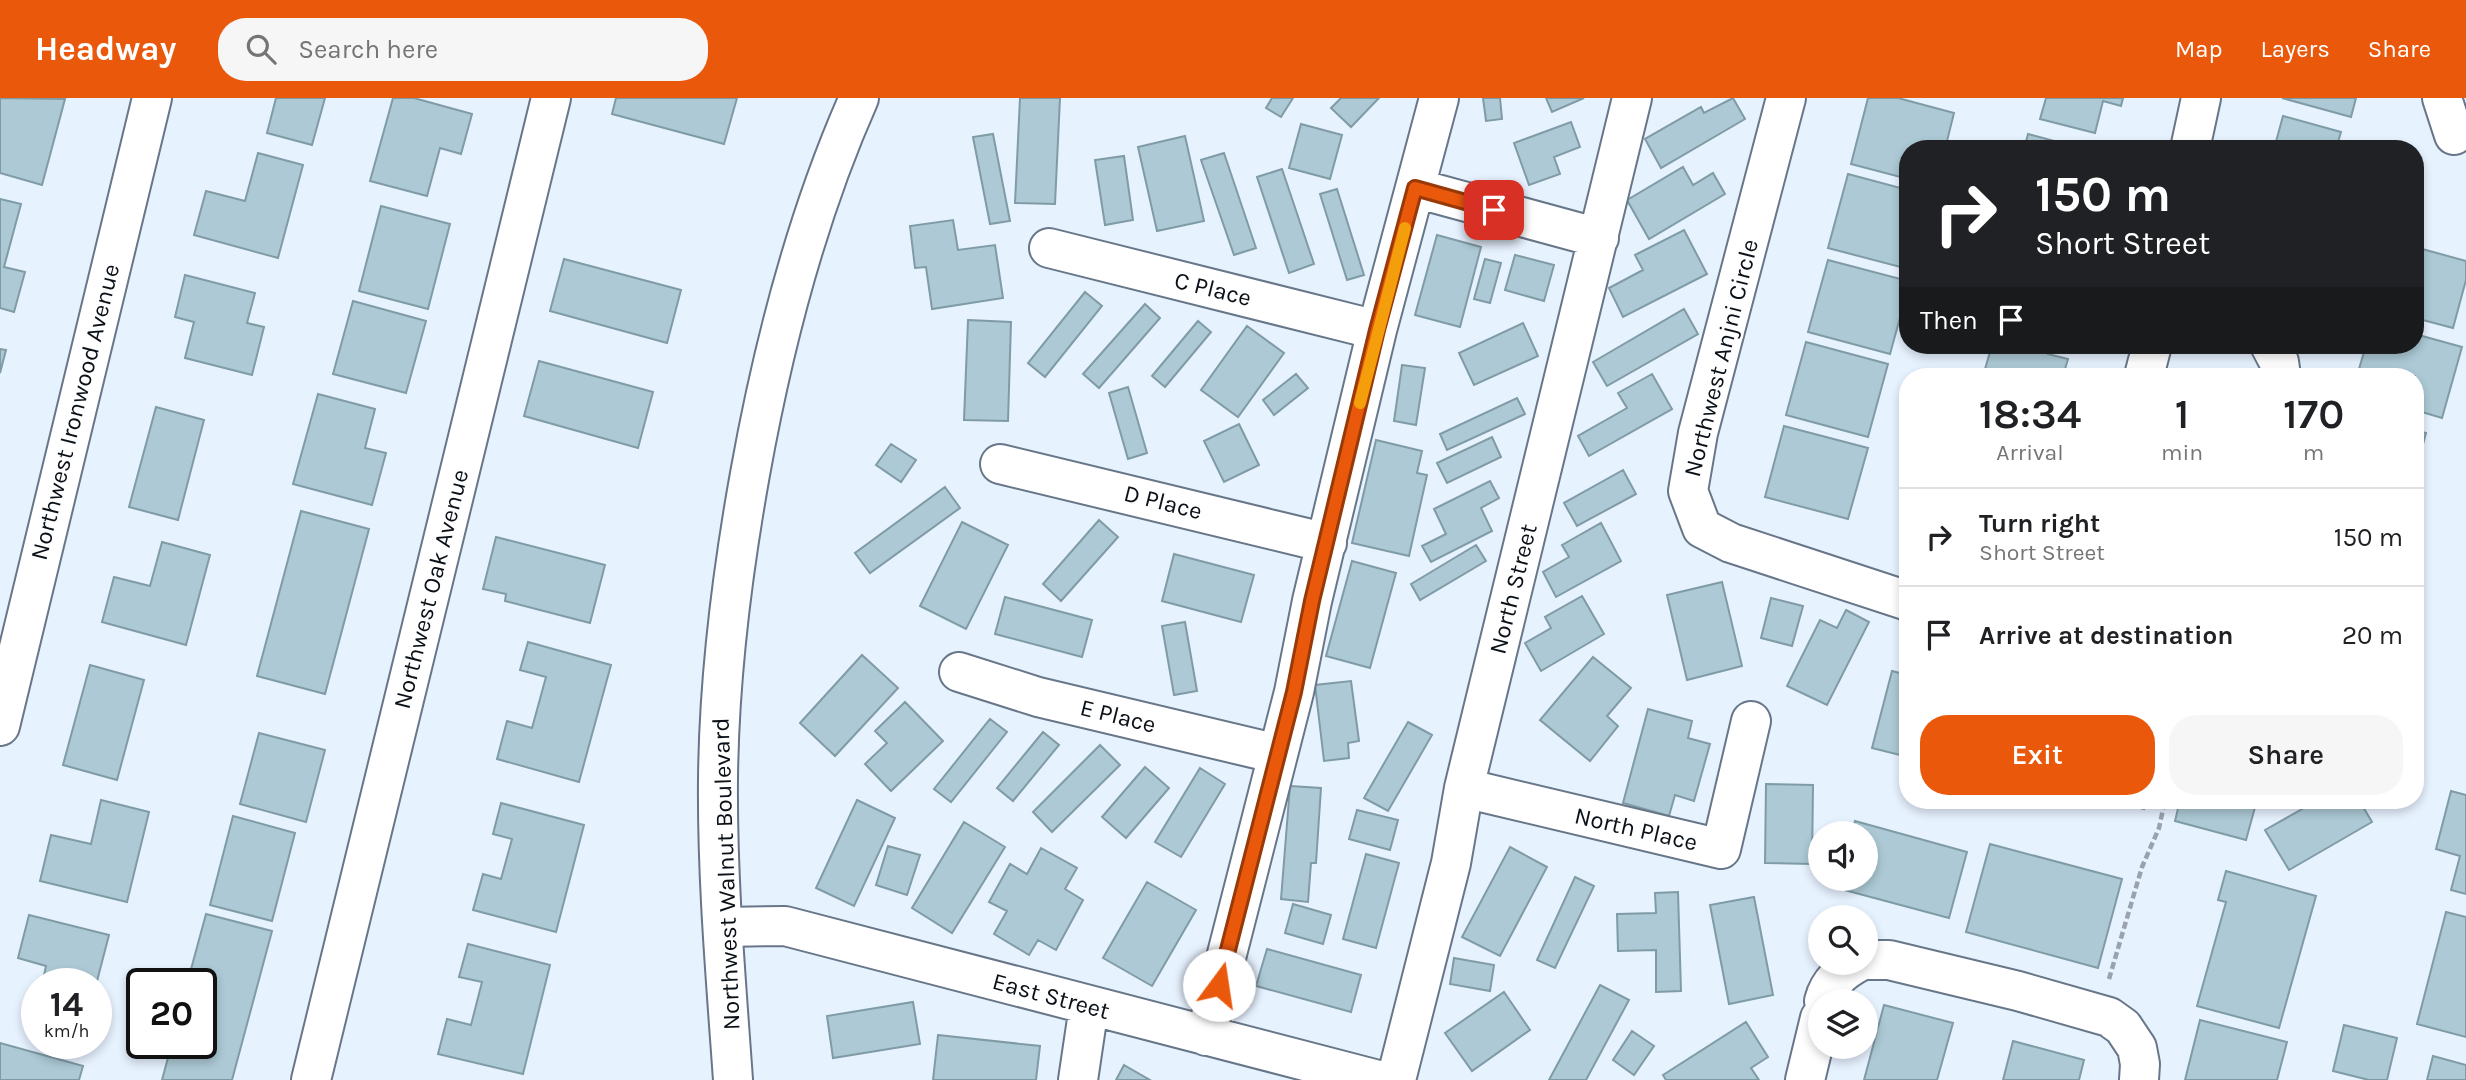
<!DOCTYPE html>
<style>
:root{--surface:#fff;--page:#f6f6f6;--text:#202124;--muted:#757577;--line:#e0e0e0;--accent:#ea580c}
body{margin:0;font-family:Karla,sans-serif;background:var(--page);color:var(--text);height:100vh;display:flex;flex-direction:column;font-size:26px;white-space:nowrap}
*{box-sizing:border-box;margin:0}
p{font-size:23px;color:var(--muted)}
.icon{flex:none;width:38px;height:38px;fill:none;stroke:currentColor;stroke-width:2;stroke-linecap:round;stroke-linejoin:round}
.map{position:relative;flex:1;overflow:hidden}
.side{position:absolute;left:1899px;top:270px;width:525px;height:441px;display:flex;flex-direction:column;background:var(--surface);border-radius:28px;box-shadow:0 4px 10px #0003}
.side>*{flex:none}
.banner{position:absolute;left:1899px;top:42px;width:525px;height:214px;border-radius:28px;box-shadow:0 4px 10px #0003;background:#202124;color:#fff;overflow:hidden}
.controls{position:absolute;left:1808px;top:723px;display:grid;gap:14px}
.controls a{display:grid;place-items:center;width:70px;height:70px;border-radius:50%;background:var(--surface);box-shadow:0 4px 10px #0003;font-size:35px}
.speed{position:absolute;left:21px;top:870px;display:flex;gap:14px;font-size:35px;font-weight:700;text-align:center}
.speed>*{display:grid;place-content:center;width:91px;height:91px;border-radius:50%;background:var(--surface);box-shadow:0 4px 10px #0003;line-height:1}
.speed small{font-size:18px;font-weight:400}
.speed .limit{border:4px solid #111;border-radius:10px;background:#fff;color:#111}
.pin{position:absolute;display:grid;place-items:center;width:60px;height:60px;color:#fff;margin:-30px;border-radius:14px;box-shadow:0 4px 10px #0006}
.me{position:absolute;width:77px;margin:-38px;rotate:14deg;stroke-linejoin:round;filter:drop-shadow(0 0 5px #0008)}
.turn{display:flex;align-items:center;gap:24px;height:147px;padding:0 21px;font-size:32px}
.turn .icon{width:91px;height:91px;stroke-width:2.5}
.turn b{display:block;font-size:49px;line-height:60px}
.then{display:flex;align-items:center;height:66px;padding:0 21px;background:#0003;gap:14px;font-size:26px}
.eta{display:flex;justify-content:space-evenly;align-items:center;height:119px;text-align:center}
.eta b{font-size:42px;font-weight:600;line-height:49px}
.primary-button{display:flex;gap:14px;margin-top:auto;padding:14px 21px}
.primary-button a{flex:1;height:80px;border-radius:28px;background:var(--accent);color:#fff;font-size:28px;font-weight:600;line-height:80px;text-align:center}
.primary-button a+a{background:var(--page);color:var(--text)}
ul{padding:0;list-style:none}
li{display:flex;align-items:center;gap:21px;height:98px;padding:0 21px;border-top:2px solid var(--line)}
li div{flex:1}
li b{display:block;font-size:26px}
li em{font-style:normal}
header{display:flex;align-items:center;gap:42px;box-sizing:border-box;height:98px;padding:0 35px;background:var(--accent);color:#fff}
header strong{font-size:33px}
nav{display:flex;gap:38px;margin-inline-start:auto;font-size:24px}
.search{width:490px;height:63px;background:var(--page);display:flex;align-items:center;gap:18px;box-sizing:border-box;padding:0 24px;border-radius:28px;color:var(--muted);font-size:26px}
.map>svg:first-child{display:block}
.building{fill:#acc9d5;stroke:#7f9ba5;stroke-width:2}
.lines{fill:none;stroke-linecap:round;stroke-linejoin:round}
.minor-casing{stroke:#677689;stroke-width:42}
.major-casing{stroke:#677689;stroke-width:42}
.path{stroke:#99a2ad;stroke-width:4.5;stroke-dasharray:7 3.5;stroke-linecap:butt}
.minor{stroke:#fff;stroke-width:38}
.major{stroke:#fff;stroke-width:38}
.route-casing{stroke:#983908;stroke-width:18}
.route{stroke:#ea580c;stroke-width:12}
.slow{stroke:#f59e0b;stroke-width:12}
.labels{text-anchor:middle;stroke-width:5;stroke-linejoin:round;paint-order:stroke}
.street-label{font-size:24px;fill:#0a1017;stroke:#fefefe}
</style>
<header>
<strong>Headway</strong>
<div class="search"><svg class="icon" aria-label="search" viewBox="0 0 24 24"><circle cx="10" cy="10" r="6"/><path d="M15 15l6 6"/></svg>Search here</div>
<nav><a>Map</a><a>Layers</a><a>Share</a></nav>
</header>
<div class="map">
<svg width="2466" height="982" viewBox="0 0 2466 982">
<rect width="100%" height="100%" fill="#e7f2ff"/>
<!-- building -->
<path class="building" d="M 0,0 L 65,1 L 42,87 L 0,75 Z
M 276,0 L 325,0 L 312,47 L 267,35 Z
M 393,0 L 414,0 L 472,16 L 461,56 L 440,50 L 427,98 L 370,83 Z
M 616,0 L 737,0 L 724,46 L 612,16 Z
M 1020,0 L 1060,0 L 1055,106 L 1015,105 Z
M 1272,0 L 1293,0 L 1281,19 L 1266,10 Z
M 1341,0 L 1379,0 L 1351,29 L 1331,10 Z
M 1483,0 L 1500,0 L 1502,21 L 1486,23 Z
M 1546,0 L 1584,0 L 1552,14 Z
M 1733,0 L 1745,21 L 1661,70 L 1645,41 L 1701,9 L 1704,15 Z
M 1868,0 L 1898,0 L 1954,15 L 1945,51 L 1908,51 L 1908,81 L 1851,66 Z
M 2046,0 L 2123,0 L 2121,8 L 2103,3 L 2095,35 L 2040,21 Z
M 2282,0 L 2356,0 L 2351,19 Z
M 2283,18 L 2341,34 L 2336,51 L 2274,51 Z
M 1571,24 L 1580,49 L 1554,59 L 1560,76 L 1529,87 L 1514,45 Z
M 1301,26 L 1342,37 L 1330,81 L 1289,70 Z
M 993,36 L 1010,123 L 990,126 L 973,39 Z
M 2028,36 L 2084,51 L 2024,51 Z
M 1185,38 L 1204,123 L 1157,133 L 1138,49 Z
M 258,55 L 303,67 L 278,160 L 194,137 L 206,93 L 245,103 Z
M 1224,55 L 1256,150 L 1234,157 L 1201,62 Z
M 1124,58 L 1133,122 L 1105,127 L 1095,62 Z
M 1683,69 L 1693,87 L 1713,75 L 1725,96 L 1649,141 L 1627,102 Z
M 1282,71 L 1314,166 L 1289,175 L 1257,79 Z
M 1848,76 L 1908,92 L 1908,171 L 1828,150 Z
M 1337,91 L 1364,177 L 1347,182 L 1320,96 Z
M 0,101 L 21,106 L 4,169 L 25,174 L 14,214 L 0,210 Z
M 381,108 L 450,126 L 428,211 L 359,193 Z
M 953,122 L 958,152 L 995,147 L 1003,200 L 932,211 L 926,169 L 915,170 L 910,128 Z
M 1684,132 L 1707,176 L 1623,219 L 1609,190 L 1643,172 L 1635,157 Z
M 1437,137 L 1481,149 L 1460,229 L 1415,217 Z
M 2415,149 L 2466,163 L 2466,182 L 2453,230 L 2415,220 Z
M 1515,157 L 1554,167 L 1544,203 L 1505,192 Z
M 564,161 L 681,192 L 667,245 L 550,213 Z
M 1485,161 L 1501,165 L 1490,205 L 1474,201 Z
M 1828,162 L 1908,183 L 1908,191 L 1890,256 L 1808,234 Z
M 185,177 L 255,195 L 247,225 L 264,229 L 252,277 L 185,260 L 194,224 L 175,219 Z
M 1085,194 L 1102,208 L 1045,279 L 1028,265 Z
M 353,203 L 426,223 L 406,295 L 333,276 Z
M 1145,206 L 1160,220 L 1099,290 L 1083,276 Z
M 1684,211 L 1698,236 L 1607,288 L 1593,264 Z
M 968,222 L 1011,224 L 1008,323 L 964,322 Z
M 1198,223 L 1211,234 L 1165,289 L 1152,278 Z
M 1523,225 L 1538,258 L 1474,287 L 1459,255 Z
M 1247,228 L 1284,255 L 1238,319 L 1201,292 Z
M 2415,236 L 2462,249 L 2442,320 L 2415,312 L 2415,278 L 2357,278 L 2366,247 L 2415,247 Z
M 1806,244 L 1888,266 L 1868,339 L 1786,317 Z
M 1992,247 L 2051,247 L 2048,256 L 2068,261 L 2063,278 L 1983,278 Z
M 0,251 L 6,252 L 0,275 Z
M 539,263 L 653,294 L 638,350 L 524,318 Z
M 1402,267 L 1425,270 L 1416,327 L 1394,323 Z
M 1296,276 L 1308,290 L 1274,317 L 1263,302 Z
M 1652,276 L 1672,311 L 1589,358 L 1578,338 L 1627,310 L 1618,295 Z
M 1128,289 L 1147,355 L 1128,361 L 1109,295 Z
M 318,296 L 375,311 L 365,350 L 386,355 L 372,407 L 293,386 Z
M 1517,300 L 1525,316 L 1447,352 L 1440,336 Z
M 156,309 L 204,322 L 178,422 L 129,409 Z
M 1239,326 L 1259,367 L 1224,384 L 1204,343 Z
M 1784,328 L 1868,350 L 1848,421 L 1765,399 Z
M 2415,332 L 2426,335 L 2415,376 Z
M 1492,339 L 1501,359 L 1447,385 L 1437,365 Z
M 1376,342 L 1422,353 L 1417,375 L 1427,377 L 1409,458 L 1352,445 Z
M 891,346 L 916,362 L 901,384 L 876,367 Z
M 1623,372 L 1636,396 L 1577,428 L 1564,405 Z
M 1490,383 L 1499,400 L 1481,410 L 1492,433 L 1431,464 L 1422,448 L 1446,436 L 1434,411 Z
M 945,389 L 960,410 L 870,475 L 855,455 Z
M 301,413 L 369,431 L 325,596 L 257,578 Z
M 1099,422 L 1118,439 L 1061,503 L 1043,486 Z
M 962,424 L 1008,447 L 966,531 L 920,508 Z
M 1601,425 L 1621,463 L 1556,499 L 1543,474 L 1569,459 L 1562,447 Z
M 496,439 L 605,467 L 590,525 L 505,503 L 506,496 L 483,491 Z
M 162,444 L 210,457 L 186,547 L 102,524 L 114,479 L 150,488 Z
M 1476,447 L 1486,463 L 1420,502 L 1411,486 Z
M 1174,456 L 1254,477 L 1241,524 L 1162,503 Z
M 1352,463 L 1396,475 L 1370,570 L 1326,558 Z
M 1722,484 L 1742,568 L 1687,582 L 1667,497 Z
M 1582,498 L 1604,536 L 1541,573 L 1525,545 L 1551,530 L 1545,519 Z
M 1005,499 L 1092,522 L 1082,559 L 995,536 Z
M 1771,500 L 1803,508 L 1792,548 L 1761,540 Z
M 1846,512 L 1869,524 L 1827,607 L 1787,588 L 1820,522 L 1837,530 Z
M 1185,524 L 1197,593 L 1174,597 L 1162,528 Z
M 528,544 L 611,567 L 579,684 L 497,661 L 507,623 L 532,630 L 546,579 L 520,572 Z
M 862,557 L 898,590 L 835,658 L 800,625 Z
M 1593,559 L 1631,590 L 1607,618 L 1618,628 L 1590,663 L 1540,622 Z
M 90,567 L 144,582 L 117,682 L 63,667 Z
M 1892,573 L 1908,577 L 1908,659 L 1872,650 Z
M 1351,583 L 1359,643 L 1348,645 L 1349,660 L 1324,663 L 1315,587 Z
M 905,604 L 943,643 L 891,693 L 865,666 L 887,645 L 875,633 Z
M 1648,611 L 1692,623 L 1688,640 L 1710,646 L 1694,703 L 1675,697 L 1669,718 L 1623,705 Z
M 990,621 L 1007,634 L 951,704 L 934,691 Z
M 1408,624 L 1432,637 L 1388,713 L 1364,700 Z
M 1043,634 L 1059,647 L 1013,703 L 997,690 Z
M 259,635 L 325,652 L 306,724 L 240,706 Z
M 1100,647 L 1120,667 L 1052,734 L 1033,714 Z
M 1145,669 L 1169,690 L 1126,740 L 1102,719 Z
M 1200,670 L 1225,686 L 1181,759 L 1155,744 Z
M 1766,686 L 1813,687 L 1812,766 L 1765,765 Z
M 1290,688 L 1321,690 L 1316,765 L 1311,765 L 1308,804 L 1281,801 Z
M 2451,693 L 2466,697 L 2466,796 L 2451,792 L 2460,758 L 2436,751 Z
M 101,702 L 149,714 L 127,804 L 40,783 L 51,737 L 91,746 Z
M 857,702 L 895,720 L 854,808 L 816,790 Z
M 2110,702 L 2146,702 L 2144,711 Z
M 2180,702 L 2257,702 L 2246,742 L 2175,723 Z
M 2318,702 L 2359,702 L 2372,724 L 2289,772 L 2265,732 Z
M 501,705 L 584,727 L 556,834 L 473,812 L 483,776 L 501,781 L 512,741 L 493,736 Z
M 1357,712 L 1398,722 L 1390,752 L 1349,741 Z
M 233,718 L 295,735 L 272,823 L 210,807 Z
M 1855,723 L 1967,754 L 1949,820 L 1837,790 L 1839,780 L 1866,780 L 1866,735 L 1852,735 Z
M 964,724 L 1005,749 L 952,835 L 912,810 Z
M 1990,746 L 2122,781 L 2098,870 L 1966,834 Z
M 888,748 L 920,757 L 907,797 L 876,787 Z
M 1510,749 L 1547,769 L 1500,858 L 1462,839 Z
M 1041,750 L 1077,770 L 1065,791 L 1083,802 L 1056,852 L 1038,842 L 1029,857 L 994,836 L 1007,813 L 989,804 L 1010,766 L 1027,776 Z
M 1366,756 L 1399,765 L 1376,850 L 1343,841 Z
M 2226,773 L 2316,798 L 2279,930 L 2197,908 L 2226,804 L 2218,802 Z
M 1575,779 L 1594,788 L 1555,870 L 1537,862 Z
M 1147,784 L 1196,812 L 1152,888 L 1103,860 Z
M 1678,794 L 1681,893 L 1656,894 L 1656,852 L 1618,853 L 1617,816 L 1656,815 L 1655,795 Z
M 1754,799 L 1773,897 L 1729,906 L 1710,807 Z
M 1293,806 L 1331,817 L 1323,846 L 1285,835 Z
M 2446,814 L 2466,819 L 2466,939 L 2417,926 Z
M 206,816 L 272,833 L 232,982 L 162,982 L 172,945 L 201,945 L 201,886 L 187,886 Z
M 29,817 L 109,837 L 96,887 L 42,886 L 46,868 L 18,860 Z
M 468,846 L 550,867 L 523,976 L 438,956 L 447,921 L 471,927 L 482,884 L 459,879 Z
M 1267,851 L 1361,877 L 1351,914 L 1256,888 Z
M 1454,860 L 1494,867 L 1490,893 L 1450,886 Z
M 1600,887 L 1629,902 L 1586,982 L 1549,982 Z
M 1504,894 L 1530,932 L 1472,973 L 1445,935 Z
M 37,904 L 37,927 L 31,926 Z
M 913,904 L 920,946 L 833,960 L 827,918 Z
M 1884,907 L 1953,925 L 1937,982 L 1864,982 Z
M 2200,922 L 2287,944 L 2277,982 L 2185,982 Z
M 1746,924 L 1768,959 L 1751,970 L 1759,982 L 1666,982 L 1663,977 Z
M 2344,927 L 2397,940 L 2387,982 L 2369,982 L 2333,973 Z
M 1632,933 L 1654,948 L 1634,977 L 1613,962 Z
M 938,937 L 1040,948 L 1036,982 L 933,982 Z
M 2013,943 L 2084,962 L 2079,982 L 2003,982 Z
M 0,945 L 83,968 L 79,982 L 0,982 Z
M 2433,958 L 2466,967 L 2466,982 L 2427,982 Z
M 1124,967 L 1150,982 L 1116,982 Z"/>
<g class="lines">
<defs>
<path id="minor" d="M 1786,0 L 1698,335 L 1688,393 L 1702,430 L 1731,445 L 1908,503
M 2442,0 L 2454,37
M 2190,51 L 2201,0
M 1415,90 L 1599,140
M 1049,150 L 1377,232
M 2270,247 L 2279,264 L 2281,278
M 2144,278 L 2152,247
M 1000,366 L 1327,445
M 959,574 L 1038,599 L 1278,656
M 0,628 L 152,0
M 1464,690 L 1721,751 L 1751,623
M 723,829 L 785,828 L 1378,982
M 1866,862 L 1889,862 L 2018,893 L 2109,919 L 2123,929 L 2137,950 L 2140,966 L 2139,982
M 1824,903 C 1829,884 1842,873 1859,864
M 1206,938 L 1294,594 L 1312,503 L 1377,232 L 1439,0
M 311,982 L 551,0
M 1078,982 L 1089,908
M 1396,982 L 1451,765 L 1464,690 L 1632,0
M 1805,982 L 1820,920"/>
<path id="major" d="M 733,982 C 726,882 717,781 718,681 C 719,578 732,476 750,376 C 773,248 806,119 859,0"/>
</defs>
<!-- minor casing -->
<use href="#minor" class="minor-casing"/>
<!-- major casing -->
<use href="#major" class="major-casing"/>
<!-- path -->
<path class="path" d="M 2109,881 L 2142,769 L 2159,730 L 2165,702"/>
<!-- minor -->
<use href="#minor" class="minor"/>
<!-- major -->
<use href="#major" class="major"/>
</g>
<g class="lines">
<defs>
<path id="route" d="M 1219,887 L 1294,594 L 1312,503 L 1377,232 L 1415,90 L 1494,112"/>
</defs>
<!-- route casing -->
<use href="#route" class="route-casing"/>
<!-- route -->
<use href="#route" class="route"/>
<!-- slow -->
<path class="slow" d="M 1360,305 L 1405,130"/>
</g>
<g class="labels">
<!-- street labels -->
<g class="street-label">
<text transform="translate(1213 191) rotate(14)" y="8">C Place</text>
<text transform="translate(1721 260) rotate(-76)" y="8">Northwest Anjni Circle</text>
<text transform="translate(75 314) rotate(-76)" y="8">Northwest Ironwood Avenue</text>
<text transform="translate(1163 404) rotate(14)" y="8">D Place</text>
<text transform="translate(431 491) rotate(-76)" y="8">Northwest Oak Avenue</text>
<text transform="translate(1513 491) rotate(-76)" y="8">North Street</text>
<text transform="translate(1118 618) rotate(14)" y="8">E Place</text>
<text transform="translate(1636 731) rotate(13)" y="8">North Place</text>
<text transform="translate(726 776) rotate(-92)" y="8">Northwest Walnut Boulevard</text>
<text transform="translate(1051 898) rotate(15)" y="8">East Street</text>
</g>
</g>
</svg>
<div class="controls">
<a><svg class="icon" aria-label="sound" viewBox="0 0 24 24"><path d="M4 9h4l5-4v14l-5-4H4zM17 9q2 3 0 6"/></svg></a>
<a><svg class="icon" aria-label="search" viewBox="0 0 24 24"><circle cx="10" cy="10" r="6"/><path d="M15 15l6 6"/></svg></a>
<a><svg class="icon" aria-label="layers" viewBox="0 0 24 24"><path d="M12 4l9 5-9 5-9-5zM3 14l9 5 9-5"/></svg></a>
</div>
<div class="speed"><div>14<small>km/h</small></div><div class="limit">20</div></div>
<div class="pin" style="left:1494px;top:112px;background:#d93025"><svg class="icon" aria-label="arrive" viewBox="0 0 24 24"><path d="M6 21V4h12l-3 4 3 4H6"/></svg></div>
<svg class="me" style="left:1219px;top:887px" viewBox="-20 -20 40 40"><circle r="19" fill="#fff"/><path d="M0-13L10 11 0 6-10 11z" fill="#ea580c"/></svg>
<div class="banner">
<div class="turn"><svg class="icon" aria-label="right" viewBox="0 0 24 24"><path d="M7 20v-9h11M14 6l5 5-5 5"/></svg><div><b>150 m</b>Short Street</div></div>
<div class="then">Then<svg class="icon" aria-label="arrive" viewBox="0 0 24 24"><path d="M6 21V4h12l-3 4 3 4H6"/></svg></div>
</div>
<section class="side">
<div class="eta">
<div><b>18:34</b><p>Arrival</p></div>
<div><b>1</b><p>min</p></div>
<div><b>170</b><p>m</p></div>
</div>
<ul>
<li><svg class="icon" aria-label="right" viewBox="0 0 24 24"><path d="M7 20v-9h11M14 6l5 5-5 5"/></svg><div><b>Turn right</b><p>Short Street</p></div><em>150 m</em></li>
<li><svg class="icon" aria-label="arrive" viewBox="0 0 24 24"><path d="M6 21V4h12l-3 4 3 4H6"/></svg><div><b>Arrive at destination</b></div><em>20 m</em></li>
</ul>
<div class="primary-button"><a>Exit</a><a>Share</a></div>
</section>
</div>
